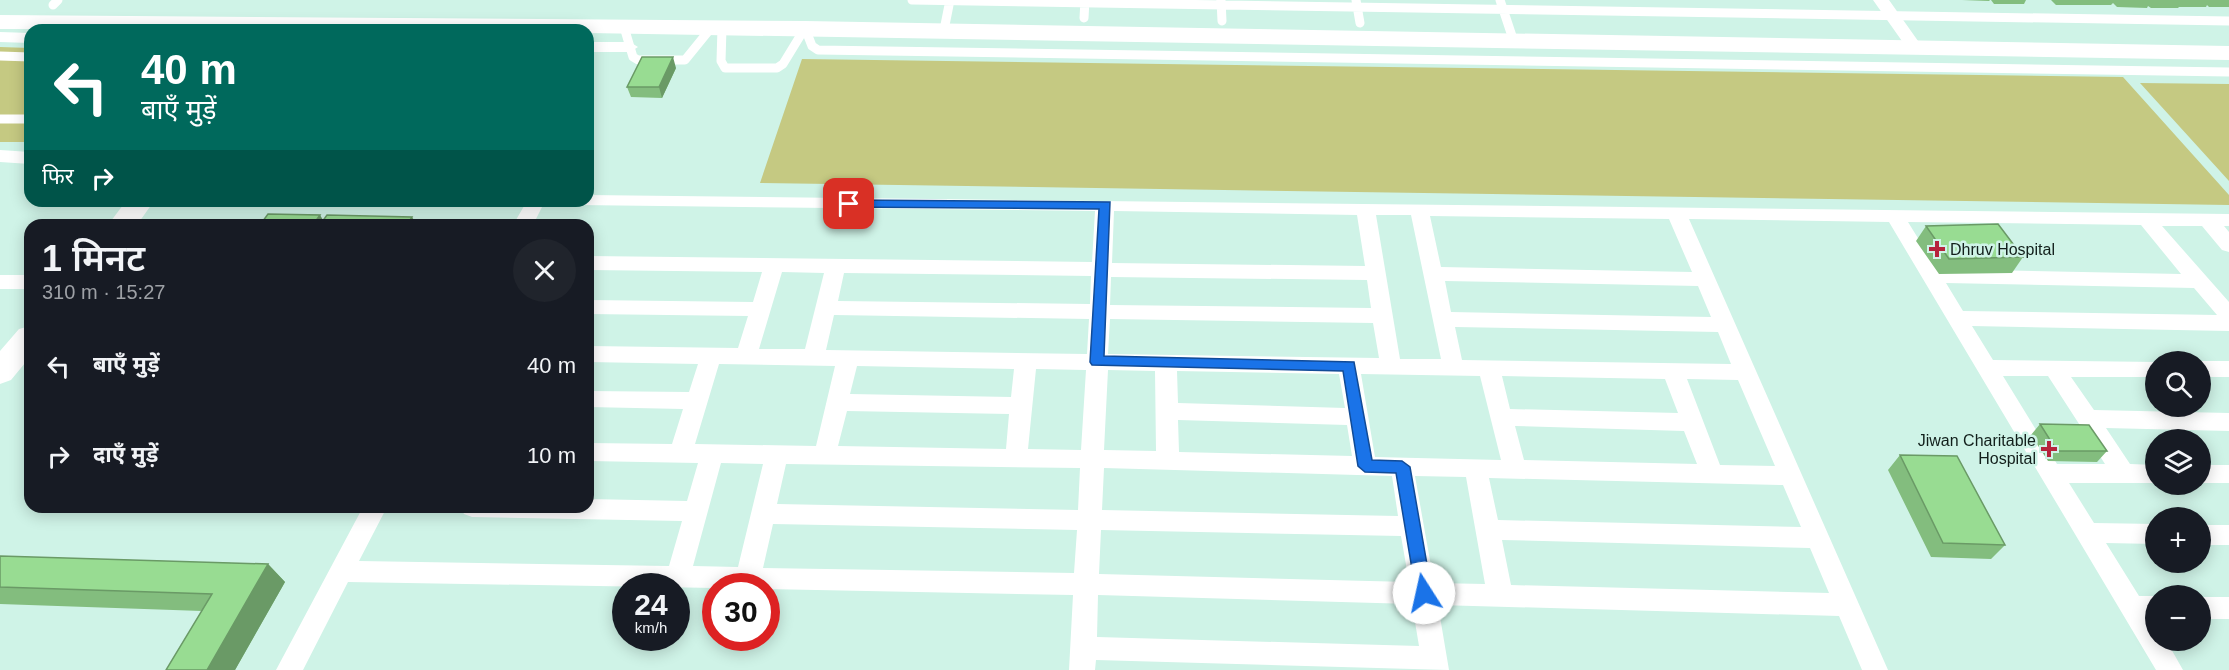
<!DOCTYPE html>
<html lang="hi">
<meta charset="utf-8">
<style>
:root{--surface:#171b24;--page:#20242c;--text:#f1f3f6;--muted:#9ea1a6}
body{margin:0;font-family:Helvetica,"Noto Sans Devanagari",sans-serif;background:var(--page);color:var(--text);height:100vh;display:flex;flex-direction:column;font-size:22px;white-space:nowrap}
*{box-sizing:border-box;margin:0}
p{font-size:20px;color:var(--muted)}
.icon{flex:none;width:33px;height:33px;fill:none;stroke:currentColor;stroke-width:2;stroke-linecap:round;stroke-linejoin:round}
.map{position:relative;flex:1;overflow:hidden}
.panel{position:absolute;left:24px;top:219px;width:570px;height:294px;display:flex;flex-direction:column;background:var(--surface);border-radius:18px;box-shadow:0 3px 15px #0003}
.panel>*{flex:none}
.top-card{position:absolute;left:24px;top:24px;width:570px;height:183px;border-radius:18px;box-shadow:0 3px 15px #0003;background:#00695c;color:#fff;overflow:hidden}
.controls{position:absolute;left:2145px;top:351px;display:grid;gap:12px}
.controls a{display:grid;place-items:center;width:66px;height:66px;border-radius:50%;background:var(--surface);box-shadow:0 3px 15px #0003;font-size:30px}
.speed{position:absolute;left:612px;top:573px;display:flex;gap:12px;font-size:30px;font-weight:700;text-align:center}
.speed>*{display:grid;place-content:center;width:78px;height:78px;border-radius:50%;background:var(--surface);box-shadow:0 3px 15px #0003;line-height:1}
.speed small{font-size:15px;font-weight:400}
.speed .limit{border:9px solid #d22;background:#fff;color:#111}
.pin{position:absolute;display:grid;place-items:center;width:51px;height:51px;color:#fff;margin:-26px;border-radius:12px;box-shadow:0 3px 9px #0006}
.me{position:absolute;width:66px;margin:-33px;rotate:350deg;stroke-linejoin:round;filter:drop-shadow(0 0 4px #0008)}
.turn{display:flex;align-items:center;gap:21px;height:126px;padding:0 18px;font-size:27px}
.turn .icon{width:78px;height:78px;stroke-width:2.5}
.turn b{display:block;font-size:42px;line-height:51px}
.then{display:flex;align-items:center;height:57px;padding:0 18px;background:#0003;gap:12px;font-size:22px}
.round{display:grid;place-items:center;flex:none;width:63px;height:63px;border-radius:32px;background:var(--page)}
.overview{display:flex;align-items:center;justify-content:space-between;height:102px;padding:0 18px}
h1{font-size:36px;font-weight:600;line-height:45px}
ul{padding:0;list-style:none}
li{display:flex;align-items:center;gap:18px;height:90px;padding:0 18px}
li div{flex:1}
li b{display:block;font-size:22px}
li em{font-style:normal}
.map>svg:first-child{display:block}
.green{fill:#c5c982}
.lines{fill:none;stroke-linecap:round;stroke-linejoin:round}
.lane{stroke:#fff;stroke-width:9}
.street{fill:#fff;fill-rule:evenodd}
.secondary{fill:#fff;fill-rule:evenodd}
.wall{fill:#83bd7e}
.shaded-wall{fill:#6a9a66}
.building{fill:#98dc92;stroke:#6a9a66;stroke-width:1.5}
.route{fill:#1a73e8;stroke:#114b97;stroke-width:1.5}
.poi-dot{fill:#b6243d;stroke:#cff3e7;stroke-width:2}
.labels{text-anchor:middle;stroke-width:5;stroke-linejoin:round;paint-order:stroke}
.poi-label{font-size:16px;fill:#121f1b;stroke:#cff3e7;text-anchor:start}
</style>
<div class="map">
<svg width="2229" height="670" viewBox="0 0 2229 670">
<rect width="100%" height="100%" fill="#cff3e7"/>
<!-- green -->
<path class="green" d="M 0,47 L 30,48 L 30,142 L 0,142 Z
M 802,59 L 2123,77 L 2229,195 L 2229,205 L 760,183 Z
M 2140,83 L 2229,84 L 2229,181 Z"/>
<g class="lines">
<!-- lane -->
<path class="lane" d="M 912,0 L 2229,21
M 1221,0 L 1222,21
M 1356,0 L 1360,23
M 1500,0 L 1514,42
M 53,5 L 58,0
M 1084,18 L 1085,0
M 624,27 L 633,57 L 638,60 L 685,60 L 711,28
M 722,28 L 721,61 L 725,68 L 777,68 L 783,64 L 805,28
M 805,28 L 812,46 L 818,50 L 2229,72
M 944,30 L 950,0
M 0,56 L 30,57
M 0,119 L 30,119"/>
<!-- street -->
<path class="street" d="M 1873,0 L 1889,0 L 1923,48 L 1921,51 L 1909,51 Z
M 0,32 L 30,33 L 30,43 L 0,42 Z
M 588,42 L 630,42 L 638,47 L 630,52 L 588,52 Z
M 0,150 L 30,152 L 30,164 L 0,162 Z
M 588,195 L 2229,214 L 2229,226 L 2224,226 L 2229,232 L 2229,252 L 2222,250 L 2202,226 L 2162,226 L 2229,302 L 2229,331 L 1972,326 L 1993,360 L 2158,362 L 2156,362 L 2156,377 L 2071,377 L 2094,410 L 2229,413 L 2229,431 L 2106,428 L 2130,464 L 2156,465 L 2156,483 L 2069,483 L 2094,523 L 2156,524 L 2156,544 L 2106,543 L 2139,596 L 2156,596 L 2156,618 L 2153,618 L 2156,623 L 2156,640 L 2166,640 L 2183,670 L 2156,670 L 1889,222 L 1689,219 L 1888,670 L 1862,670 L 1839,616 L 1438,605 L 1449,670 L 1096,660 L 1095,670 L 1069,670 L 1073,595 L 766,589 L 766,586 L 716,588 L 348,582 L 303,670 L 276,670 L 363,507 L 387,507 L 359,561 L 669,566 L 682,521 L 472,517 L 464,514 L 460,507 L 588,507 L 588,499 L 687,501 L 698,463 L 588,461 L 588,443 L 672,444 L 683,409 L 588,407 L 588,391 L 689,392 L 698,364 L 588,362 L 588,346 L 738,348 L 748,316 L 588,314 L 588,300 L 753,302 L 762,272 L 588,270 L 588,256 L 1092,262 L 1095,211 L 578,205 L 576,201 L 588,201 ZM 1114,211 L 1357,215 L 1365,266 L 1112,263 ZM 1376,215 L 1411,215 L 1441,359 L 1400,359 ZM 1430,216 L 1669,219 L 1692,272 L 1441,267 ZM 1908,222 L 2141,225 L 2181,274 L 1937,269 ZM 782,272 L 824,273 L 805,349 L 759,349 ZM 844,273 L 1091,276 L 1090,304 L 838,301 ZM 1111,277 L 1367,280 L 1371,308 L 1110,305 ZM 1445,281 L 1698,286 L 1711,317 L 1451,312 ZM 1946,283 L 2194,288 L 2217,315 L 1963,311 ZM 834,315 L 1089,319 L 1087,354 L 826,350 ZM 1110,319 L 1373,323 L 1379,358 L 1108,354 ZM 1455,327 L 1718,332 L 1731,364 L 1462,360 ZM 719,364 L 835,366 L 816,446 L 695,444 ZM 857,366 L 1014,369 L 1011,397 L 850,394 ZM 1036,369 L 1086,370 L 1081,450 L 1028,449 ZM 1108,370 L 1155,371 L 1156,451 L 1104,450 ZM 1177,371 L 1339,374 L 1345,408 L 1178,403 ZM 1361,374 L 1480,376 L 1501,460 L 1375,457 ZM 1502,376 L 1665,379 L 1678,413 L 1510,409 ZM 2003,376 L 2048,376 L 2105,464 L 2057,464 ZM 1687,379 L 1738,380 L 1775,466 L 1720,465 ZM 847,411 L 1009,414 L 1006,449 L 838,446 ZM 1178,420 L 1347,425 L 1352,456 L 1179,452 ZM 1515,426 L 1684,431 L 1697,464 L 1524,460 ZM 721,463 L 763,464 L 738,567 L 693,566 ZM 786,464 L 1080,468 L 1078,510 L 777,504 ZM 1104,468 L 1392,476 L 1398,516 L 1102,510 ZM 1415,476 L 1466,477 L 1485,584 L 1434,583 ZM 1489,478 L 1783,485 L 1801,527 L 1498,520 ZM 773,524 L 1077,530 L 1074,573 L 763,568 ZM 1101,530 L 1401,536 L 1409,582 L 1099,574 ZM 1502,540 L 1810,548 L 1829,593 L 1511,585 ZM 1098,595 L 1412,604 L 1419,646 L 1097,637 Z
M 527,201 L 545,201 L 533,225 L 513,225 Z
M 0,275 L 30,275 L 30,289 L 0,289 Z
M 2200,361 L 2229,361 L 2229,377 L 2200,377 Z
M 2200,465 L 2229,465 L 2229,483 L 2200,483 Z
M 2200,525 L 2229,525 L 2229,545 L 2200,545 Z
M 2200,597 L 2229,597 L 2229,619 L 2200,619 Z"/>
<!-- secondary -->
<path class="secondary" d="M 0,15 L 805,21 L 2229,46 L 2229,60 L 588,33 L 588,30 L 0,29 Z
M 126,201 L 154,201 L 137,225 L 108,225 Z
M 30,326 L 30,357 L 11,380 L 0,384 L 0,351 L 19,329 Z"/>
</g>
<!-- wall -->
<path class="wall" d="M 1962,0 L 1990,0 L 1989,1 Z
M 1991,0 L 2049,0 L 2026,0 L 2024,4 L 1994,4 Z
M 2051,0 L 2229,0 L 2229,7 L 2209,7 L 2207,5 L 2206,7 L 2179,7 L 2178,8 L 2151,8 L 2148,6 L 2147,8 L 2117,7 L 2113,3 L 2111,5 L 2056,5 Z
M 676,68 L 662,98 L 631,97 L 627,87 Z
M 1926,226 L 2023,257 L 2012,273 L 1939,274 L 1916,241 Z
M 2040,424 L 2107,451 L 2097,462 L 2048,461 L 2031,435 Z
M 1900,455 L 2005,545 L 1991,559 L 1931,557 L 1888,470 Z
M 0,556 L 268,564 L 285,582 L 235,670 L 166,670 L 202,611 L 0,604 Z"/>
<!-- shaded-wall -->
<path class="shaded-wall" d="M 673,57 L 676,68 L 662,98 L 659,87 Z
M 320,215 L 326,225 L 315,222 Z
M 412,217 L 417,225 L 407,225 Z
M 268,564 L 285,582 L 235,670 L 207,670 Z"/>
<!-- building -->
<path class="building" d="M 642,57 L 673,57 L 659,87 L 627,87 Z
M 268,214 L 320,215 L 315,222 L 322,222 L 327,215 L 412,217 L 407,225 L 260,225 Z
M 1998,224 L 2023,257 L 1949,259 L 1926,226 Z
M 2040,424 L 2089,425 L 2107,451 L 2057,451 Z
M 1900,455 L 1957,456 L 2005,545 L 1943,543 Z
M 0,556 L 268,564 L 207,670 L 166,670 L 212,594 L 0,587 Z"/>
<!-- route -->
<path class="route" d="M 849,200 L 1110,202 L 1104,356 L 1354,362 L 1372,460 L 1402,461 L 1410,467 L 1432,593 L 1429,598 L 1418,598 L 1416,593 L 1396,473 L 1365,472 L 1358,466 L 1343,371 L 1092,365 L 1090,362 L 1099,209 L 844,207 L 842,204 Z"/>
<!-- markers -->
<g class="poi-dot">
<path d="M1934 240h6v6h6v6h-6v6h-6v-6h-6v-6h6z"/>
<path d="M2046 440h6v6h6v6h-6v6h-6v-6h-6v-6h6z"/>
</g>
<g class="labels">
<!-- poi labels -->
<g class="poi-label">
<text x="1950" y="255">Dhruv Hospital</text>
<text x="2036" y="446" text-anchor="end">Jiwan Charitable<tspan x="2036" dy="18">Hospital</tspan></text>
</g>
</g>
</svg>
<div class="controls">
<a><svg class="icon" aria-label="search" viewBox="0 0 24 24"><circle cx="10" cy="10" r="6"/><path d="M15 15l6 6"/></svg></a>
<a><svg class="icon" aria-label="layers" viewBox="0 0 24 24"><path d="M12 4l9 5-9 5-9-5zM3 14l9 5 9-5"/></svg></a>
<a>+</a>
<a>−</a>
</div>
<div class="speed"><div>24<small>km/h</small></div><div class="limit">30</div></div>
<div class="pin" style="left:849px;top:204px;background:#d93025"><svg class="icon" aria-label="arrive" viewBox="0 0 24 24"><path d="M6 21V4h12l-3 4 3 4H6"/></svg></div>
<svg class="me" style="left:1424px;top:593px" viewBox="-20 -20 40 40"><circle r="19" fill="#fff"/><path d="M0-13L10 11 0 6-10 11z" fill="#1a73e8"/></svg>
<div class="top-card">
<div class="turn"><svg class="icon" aria-label="left" viewBox="0 0 24 24"><path d="M17 20v-9H6M10 6l-5 5 5 5"/></svg><div><b>40 m</b>बाएँ मुड़ें</div></div>
<div class="then">फिर<svg class="icon" aria-label="right" viewBox="0 0 24 24"><path d="M7 20v-9h11M14 6l5 5-5 5"/></svg></div>
</div>
<section class="panel">
<div class="overview"><div><h1>1 मिनट</h1><p>310 m · 15:27</p></div><a class="round"><svg class="icon" aria-label="close" viewBox="0 0 24 24"><path d="M6 6l12 12M18 6L6 18"/></svg></a></div>
<ul>
<li><svg class="icon" aria-label="left" viewBox="0 0 24 24"><path d="M17 20v-9H6M10 6l-5 5 5 5"/></svg><div><b>बाएँ मुड़ें</b></div><em>40 m</em></li>
<li><svg class="icon" aria-label="right" viewBox="0 0 24 24"><path d="M7 20v-9h11M14 6l5 5-5 5"/></svg><div><b>दाएँ मुड़ें</b></div><em>10 m</em></li>
</ul>
</section>
</div>
